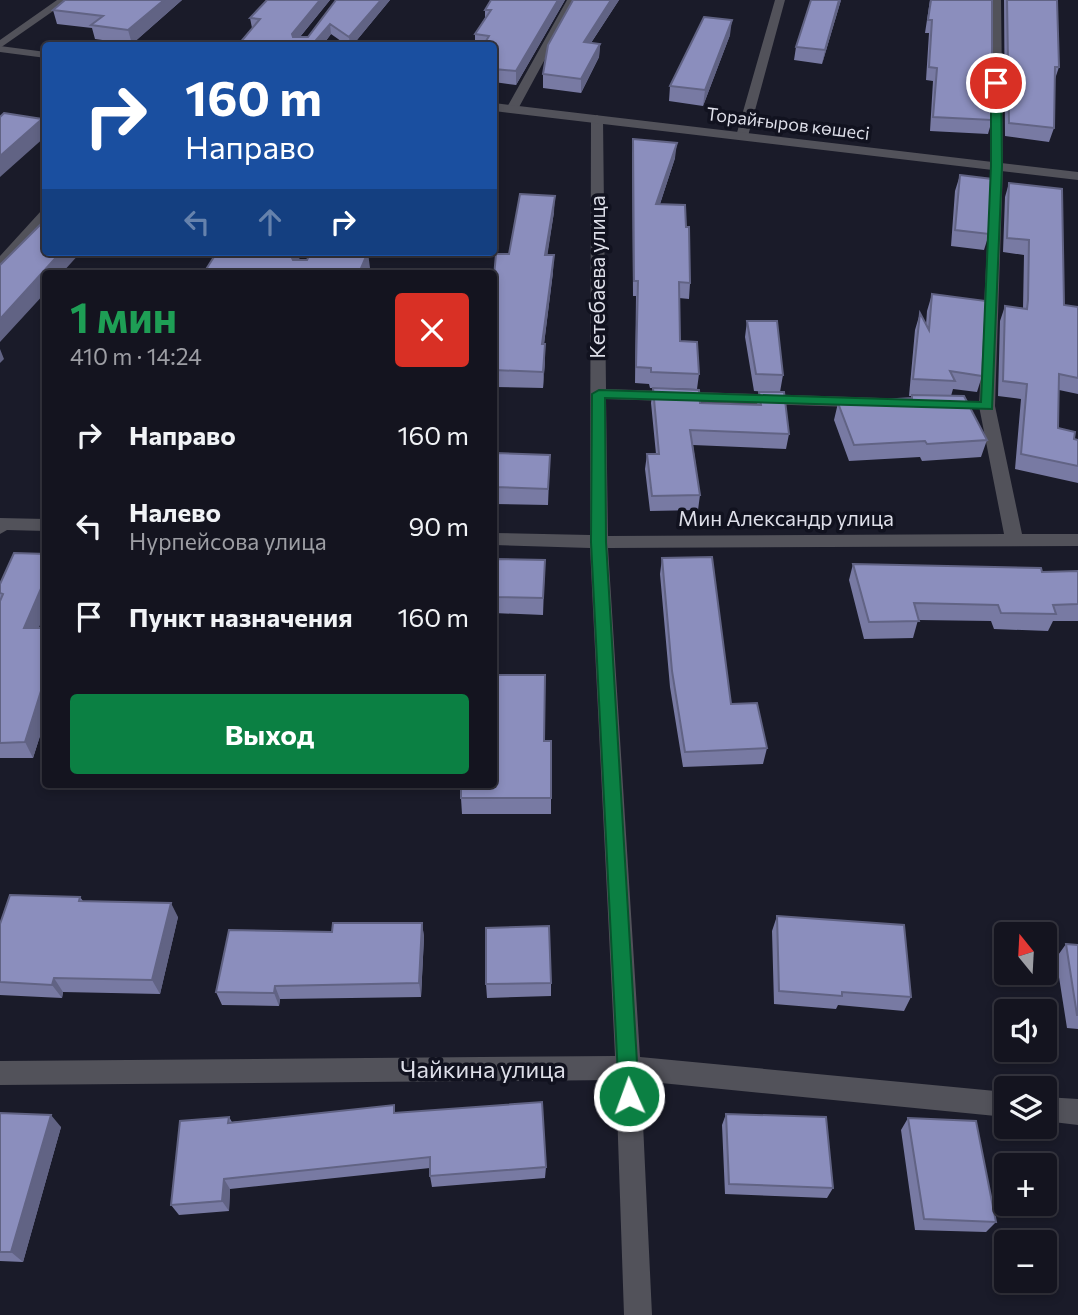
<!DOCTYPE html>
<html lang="ru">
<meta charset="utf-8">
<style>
:root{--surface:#14141f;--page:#21212c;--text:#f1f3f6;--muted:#9d9ea4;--line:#33333d;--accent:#0b8043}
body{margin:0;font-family:Commissioner,sans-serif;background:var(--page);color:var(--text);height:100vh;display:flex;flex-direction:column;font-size:26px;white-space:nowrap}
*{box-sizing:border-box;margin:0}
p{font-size:23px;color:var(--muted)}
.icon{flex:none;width:38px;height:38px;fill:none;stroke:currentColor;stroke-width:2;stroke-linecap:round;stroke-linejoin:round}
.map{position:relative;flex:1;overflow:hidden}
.details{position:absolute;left:42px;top:270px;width:455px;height:518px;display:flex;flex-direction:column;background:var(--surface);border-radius:7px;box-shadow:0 4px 10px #0003,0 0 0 2px var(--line)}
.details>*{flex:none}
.banner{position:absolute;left:42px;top:42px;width:455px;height:214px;border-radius:7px;box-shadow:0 4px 10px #0003,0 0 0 2px var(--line);background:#1a4fa0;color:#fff;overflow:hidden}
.needle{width:46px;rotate:342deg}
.fabs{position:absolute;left:994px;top:922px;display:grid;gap:14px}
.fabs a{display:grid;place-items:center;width:63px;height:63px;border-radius:7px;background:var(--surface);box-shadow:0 4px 10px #0003,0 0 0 2px var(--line);font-size:35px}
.pin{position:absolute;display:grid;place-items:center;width:60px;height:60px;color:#fff;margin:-30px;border:4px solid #fff;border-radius:50%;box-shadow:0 2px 7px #0007}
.me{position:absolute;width:77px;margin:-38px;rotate:358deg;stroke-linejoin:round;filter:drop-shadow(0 0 5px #0008)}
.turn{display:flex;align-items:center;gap:24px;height:147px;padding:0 28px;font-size:32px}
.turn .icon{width:91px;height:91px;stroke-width:2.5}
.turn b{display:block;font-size:49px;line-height:60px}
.lanes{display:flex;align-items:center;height:66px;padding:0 28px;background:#0003;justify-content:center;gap:35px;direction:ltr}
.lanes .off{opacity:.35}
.round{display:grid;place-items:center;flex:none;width:74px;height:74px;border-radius:7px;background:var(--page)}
.overview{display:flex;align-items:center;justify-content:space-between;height:119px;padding:0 28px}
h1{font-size:42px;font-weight:700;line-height:52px;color:#1e9e55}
.cta{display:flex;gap:14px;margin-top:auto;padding:14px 28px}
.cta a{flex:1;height:80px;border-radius:7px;background:var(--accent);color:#fff;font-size:28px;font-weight:700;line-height:80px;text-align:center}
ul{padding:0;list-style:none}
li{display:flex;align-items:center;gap:21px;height:91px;padding:0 28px}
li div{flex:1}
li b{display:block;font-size:26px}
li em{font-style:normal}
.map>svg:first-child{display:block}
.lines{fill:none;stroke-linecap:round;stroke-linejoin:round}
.minor{fill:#52525a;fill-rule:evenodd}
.tertiary{fill:#52525a;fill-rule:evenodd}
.wall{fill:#787aa3}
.shaded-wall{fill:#616384}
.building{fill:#8b8ebd;stroke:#616384;stroke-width:2}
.route{fill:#0b8043;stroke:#07532c;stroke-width:2}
.labels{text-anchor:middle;stroke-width:7;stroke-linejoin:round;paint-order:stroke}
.far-street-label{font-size:18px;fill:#dddee8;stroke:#11121f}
.street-label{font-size:21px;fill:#dddee8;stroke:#11121f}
.near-street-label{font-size:24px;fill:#dddee8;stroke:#11121f}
</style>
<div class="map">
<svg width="1078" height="1315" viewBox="0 0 1078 1315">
<rect width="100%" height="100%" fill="#1a1b29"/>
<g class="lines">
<!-- minor -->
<path class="minor" d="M 57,0 L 69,0 L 0,48 L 0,40 Z
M 567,0 L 577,0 L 518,109 L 508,112 L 506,109 Z
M 775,0 L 785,0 L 748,136 L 746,139 L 738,139 L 736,136 Z
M 991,0 L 1001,0 L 1003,166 L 995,406 L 1022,534 L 1078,534 L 1078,546 L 608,548 L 640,1057 L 1006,1092 L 1006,1117 L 641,1081 L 652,1315 L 624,1315 L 616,1080 L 0,1085 L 0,1061 L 615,1056 L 590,548 L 494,545 L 494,533 L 590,535 L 591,119 L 597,115 L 603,119 L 606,389 L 881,398 L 889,403 L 881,408 L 606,399 L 608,536 L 1004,534 L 979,406 L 991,166 Z
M 46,210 L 46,223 L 5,267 L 0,268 L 0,256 L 41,211 Z
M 0,518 L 46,519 L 46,531 L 7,530 L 0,534 Z
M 1045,1097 L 1078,1099 L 1078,1125 L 1045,1121 Z"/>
<!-- tertiary -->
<path class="tertiary" d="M 0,46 L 46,52 L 46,58 L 0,52 Z
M 494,103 L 1078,172 L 1078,180 L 494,111 Z"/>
</g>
<!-- wall -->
<path class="wall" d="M 182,0 L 132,44 L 95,39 L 92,28 L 57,24 L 53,10 Z
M 267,0 L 330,0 L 300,37 L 308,37 L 336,0 L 390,0 L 352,46 L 348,46 L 331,34 L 322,46 L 239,46 L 252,28 L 250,18 Z
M 565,0 L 516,85 L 494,82 L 494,46 L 475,46 L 475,34 L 485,18 L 485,10 Z
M 573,0 L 619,0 L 591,43 L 600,44 L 599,57 L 581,93 L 543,88 L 543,74 Z
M 841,0 L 822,64 L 794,60 L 796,47 Z
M 930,0 L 992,0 L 992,120 L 988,134 L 930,131 L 933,81 L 926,80 L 929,33 L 925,33 Z
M 1004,0 L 1057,0 L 1059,67 L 1055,79 L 1054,128 L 1049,142 L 1005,136 Z
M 730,35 L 703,106 L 669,101 L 670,86 Z
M 633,139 L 675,158 L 660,204 L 690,283 L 689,299 L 679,298 L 680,341 L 699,374 L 697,389 L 650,388 L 649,384 L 635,383 L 636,296 L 633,296 L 632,153 Z
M 960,175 L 989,234 L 984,250 L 951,246 L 955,191 Z
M 1009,183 L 1064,305 L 1078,307 L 1078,394 L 1059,390 L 1058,428 L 1074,439 L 1078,440 L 1078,483 L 1015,469 L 1021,399 L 998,396 L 1000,321 L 1005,306 L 1023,308 L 1024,255 L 1003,252 L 1005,197 Z
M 554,212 L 547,255 L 553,272 L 544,344 L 545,344 L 545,360 L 543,388 L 494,387 L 494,277 L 509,254 Z
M 932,294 L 982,376 L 977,392 L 953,389 L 951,396 L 987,440 L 981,457 L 922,461 L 920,457 L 849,461 L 834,420 L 838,403 L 911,398 L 912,396 L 909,396 L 915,330 L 920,313 L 926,325 L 927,311 Z
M 747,321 L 783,375 L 780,392 L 754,391 L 745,337 Z
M 653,388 L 700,403 L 757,405 L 759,392 L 789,434 L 786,449 L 693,445 L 700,495 L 698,510 L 650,511 L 645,469 L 647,454 L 656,454 L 651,403 Z
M 550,455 L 548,505 L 494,504 L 494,465 Z
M 662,558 L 731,704 L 767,748 L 763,764 L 683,767 L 670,687 L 660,574 Z
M 494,559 L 545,560 L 543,615 L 494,613 Z
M 853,564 L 1042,572 L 1078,571 L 1078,621 L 1053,621 L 1048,631 L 994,629 L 991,621 L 918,620 L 913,638 L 864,639 L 849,580 Z
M 0,584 L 39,628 L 46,628 L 46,717 L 33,758 L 0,758 Z
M 544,741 L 551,741 L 551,814 L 462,814 L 461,798 Z
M 80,897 L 83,901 L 178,917 L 160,994 L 63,992 L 62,998 L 0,995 L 0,924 Z
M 777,916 L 911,997 L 904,1011 L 838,1005 L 836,1009 L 774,1004 L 772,931 Z
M 422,923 L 424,937 L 421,997 L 280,999 L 279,1006 L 222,1005 L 216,992 L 332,932 Z
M 1066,944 L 1078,945 L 1078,1029 L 1067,1028 L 1056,958 Z
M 551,983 L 551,996 L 487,998 L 486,984 Z
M 394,1105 L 395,1113 L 546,1167 L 545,1178 L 432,1187 L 430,1176 L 430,1168 L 230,1189 L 229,1211 L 179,1215 L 171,1205 L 229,1117 L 232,1122 Z
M 0,1113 L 61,1127 L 23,1262 L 0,1261 Z
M 726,1114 L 833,1188 L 827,1198 L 725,1194 L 722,1125 Z
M 908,1118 L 996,1222 L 986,1232 L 915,1230 L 901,1130 Z"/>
<!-- shaded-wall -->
<path class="shaded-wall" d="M 164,0 L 182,0 L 132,44 L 128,30 Z
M 320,0 L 330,0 L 294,44 L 292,34 Z
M 381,0 L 390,0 L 352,46 L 350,46 L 349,37 Z
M 558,0 L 565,0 L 516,85 L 516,71 Z
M 611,0 L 619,0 L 583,55 L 584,42 Z
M 839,0 L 841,0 L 822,64 L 825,50 Z
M 732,20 L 730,35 L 703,106 L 705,90 Z
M 330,24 L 331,34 L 322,46 L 311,46 Z
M 600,44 L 599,57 L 581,93 L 581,79 Z
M 42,119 L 46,129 L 46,136 L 0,177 L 0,156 Z
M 677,143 L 675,158 L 655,219 L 656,204 Z
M 555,196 L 554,212 L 545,271 L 545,255 Z
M 61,252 L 81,252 L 62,273 L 46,273 L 46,292 L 0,342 L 0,319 Z
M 293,252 L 302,252 L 294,272 L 291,256 Z
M 368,252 L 370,268 L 368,273 L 359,273 Z
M 554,255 L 553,272 L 542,360 L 542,344 Z
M 545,344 L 545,360 L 543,388 L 543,372 Z
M 0,349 L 4,359 L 0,363 Z
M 46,577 L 46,611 L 32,644 L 24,628 Z
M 46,675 L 46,717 L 33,758 L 25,742 Z
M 171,903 L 178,917 L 160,994 L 152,980 Z
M 422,923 L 424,937 L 421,997 L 419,983 Z
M 54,978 L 63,992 L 62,998 L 52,985 Z
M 275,986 L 280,999 L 279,1006 L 274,993 Z
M 51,1115 L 61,1127 L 23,1262 L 11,1252 Z
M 224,1179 L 230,1189 L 229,1211 L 222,1201 Z"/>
<!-- building -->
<path class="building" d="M 65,0 L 164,0 L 128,30 L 91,25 L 103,16 L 53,10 Z
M 267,0 L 320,0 L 292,34 L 293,37 L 308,37 L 336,0 L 381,0 L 349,37 L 330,24 L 311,46 L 248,46 L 239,44 L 260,19 L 250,18 Z
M 491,0 L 558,0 L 516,71 L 494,69 L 494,46 L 483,46 L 489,36 L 475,34 L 491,10 L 485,10 Z
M 573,0 L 611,0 L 584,42 L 600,44 L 581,79 L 543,74 L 548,45 Z
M 811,0 L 839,0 L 825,50 L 796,47 Z
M 931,0 L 992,0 L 992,120 L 933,117 L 937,68 L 929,67 L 932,20 L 928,20 Z
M 1007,0 L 1057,0 L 1059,67 L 1055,67 L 1054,128 L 1009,123 Z
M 704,17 L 732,20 L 705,90 L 670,86 Z
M 4,113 L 42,119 L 0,156 L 0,117 Z
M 633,139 L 677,143 L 656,204 L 685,205 L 686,227 L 689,227 L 690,283 L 679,282 L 680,341 L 697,342 L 699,374 L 651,372 L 651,368 L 636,367 L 638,281 L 634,281 Z
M 960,175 L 992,179 L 989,234 L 955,230 Z
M 1009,183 L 1062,189 L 1064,305 L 1078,307 L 1078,378 L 1059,374 L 1058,428 L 1075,432 L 1074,439 L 1078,440 L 1078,466 L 1021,454 L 1027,384 L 1003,381 L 1005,306 L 1027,309 L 1028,300 L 1029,240 L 1007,238 Z
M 520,194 L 555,196 L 545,255 L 554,255 L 542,344 L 545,344 L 543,372 L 494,370 L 494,277 L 496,254 L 509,254 Z
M 46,219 L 46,252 L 61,252 L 0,319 L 0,265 Z
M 217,252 L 293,252 L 291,256 L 293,260 L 307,260 L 311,252 L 368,252 L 359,273 L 208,273 L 209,271 L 205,271 Z
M 932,294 L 986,301 L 982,376 L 950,371 L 955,381 L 913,379 L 920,313 L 929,330 Z
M 747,321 L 777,321 L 783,375 L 756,374 Z
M 653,388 L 699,390 L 700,403 L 761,405 L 759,392 L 784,392 L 789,434 L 690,430 L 700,495 L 652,496 L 647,454 L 659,454 Z
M 912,395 L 964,396 L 987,440 L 927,444 L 925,441 L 854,445 L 838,403 L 912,398 Z
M 495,453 L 550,455 L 548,489 L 494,487 Z
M 14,553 L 46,554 L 46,577 L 24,628 L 46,628 L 46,675 L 25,742 L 0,743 L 0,601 L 3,594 L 0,593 L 0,584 Z
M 712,557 L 731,704 L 757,703 L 767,748 L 685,752 L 672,671 L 662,558 Z
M 494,559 L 545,560 L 543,598 L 494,597 Z
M 853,564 L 1041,568 L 1042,572 L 1078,571 L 1078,604 L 1053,605 L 1056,614 L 1001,613 L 998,605 L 914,603 L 919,621 L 869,622 Z
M 494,675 L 545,675 L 544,741 L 551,741 L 551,798 L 461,798 L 461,784 L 494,784 Z
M 10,895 L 80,897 L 79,901 L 171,903 L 152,980 L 54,978 L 52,985 L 0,982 L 0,924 Z
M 777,916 L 904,925 L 911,997 L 842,992 L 842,996 L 779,991 Z
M 333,923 L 422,923 L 419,983 L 275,986 L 274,993 L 216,992 L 229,930 L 332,932 Z
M 549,926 L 551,983 L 486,984 L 486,928 Z
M 1066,944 L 1078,945 L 1078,1015 L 1077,1015 Z
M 542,1102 L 546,1167 L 430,1176 L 430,1157 L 224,1179 L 222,1201 L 171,1205 L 180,1121 L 229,1117 L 228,1123 L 394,1105 L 394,1113 Z
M 0,1113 L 51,1115 L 11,1252 L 0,1252 Z
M 726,1114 L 826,1117 L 833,1188 L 729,1184 Z
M 908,1118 L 976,1121 L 996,1222 L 924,1219 Z"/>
<!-- route -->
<path class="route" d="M 996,80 L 1001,83 L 1002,166 L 992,409 L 605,398 L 606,542 L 639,1096 L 636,1103 L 629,1106 L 622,1103 L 619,1096 L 591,542 L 592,394 L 599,390 L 981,402 L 991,166 L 991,83 Z"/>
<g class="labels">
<!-- far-street labels -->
<g class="far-street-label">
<text transform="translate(788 124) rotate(7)" y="6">Торайғыров көшесі</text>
</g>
<!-- street labels -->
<g class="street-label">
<text transform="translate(598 277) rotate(-90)" y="7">Кетебаева улица</text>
<text x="786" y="526">Мин Александр улица</text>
</g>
<!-- near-street labels -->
<g class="near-street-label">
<text x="483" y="1078">Чайкина улица</text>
</g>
</g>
</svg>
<div class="fabs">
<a><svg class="needle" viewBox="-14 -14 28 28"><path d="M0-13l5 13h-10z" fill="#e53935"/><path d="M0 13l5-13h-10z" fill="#9d9ea4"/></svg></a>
<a><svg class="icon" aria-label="sound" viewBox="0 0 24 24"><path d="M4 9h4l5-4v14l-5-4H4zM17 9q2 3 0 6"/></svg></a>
<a><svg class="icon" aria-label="layers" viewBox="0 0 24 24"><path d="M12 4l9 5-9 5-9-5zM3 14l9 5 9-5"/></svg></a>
<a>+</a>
<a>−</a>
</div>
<div class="pin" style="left:996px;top:83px;background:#d93025"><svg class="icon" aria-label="arrive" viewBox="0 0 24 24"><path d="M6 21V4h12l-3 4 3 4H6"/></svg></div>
<svg class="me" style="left:629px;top:1096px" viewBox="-20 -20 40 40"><circle r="17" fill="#0b8043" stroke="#fff" stroke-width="3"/><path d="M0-11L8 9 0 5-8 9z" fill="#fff"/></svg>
<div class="banner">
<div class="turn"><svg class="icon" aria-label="right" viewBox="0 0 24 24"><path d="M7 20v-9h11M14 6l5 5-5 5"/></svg><div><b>160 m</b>Направо</div></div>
<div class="lanes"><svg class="icon off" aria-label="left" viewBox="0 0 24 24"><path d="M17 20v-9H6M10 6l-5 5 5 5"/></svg><svg class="icon off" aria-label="ahead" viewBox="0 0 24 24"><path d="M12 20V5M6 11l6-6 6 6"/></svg><svg class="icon" aria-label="right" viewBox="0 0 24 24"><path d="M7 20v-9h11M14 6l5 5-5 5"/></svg></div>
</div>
<section class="details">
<div class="overview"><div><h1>1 мин</h1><p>410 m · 14:24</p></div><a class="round" style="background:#d93025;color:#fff"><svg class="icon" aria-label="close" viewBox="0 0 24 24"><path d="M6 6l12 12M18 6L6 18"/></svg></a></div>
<ul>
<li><svg class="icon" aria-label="right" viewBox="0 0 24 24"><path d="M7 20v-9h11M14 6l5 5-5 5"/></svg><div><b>Направо</b></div><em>160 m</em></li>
<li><svg class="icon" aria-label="left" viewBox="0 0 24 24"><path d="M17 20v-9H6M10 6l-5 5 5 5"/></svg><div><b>Налево</b><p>Нурпейсова улица</p></div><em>90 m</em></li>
<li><svg class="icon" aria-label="arrive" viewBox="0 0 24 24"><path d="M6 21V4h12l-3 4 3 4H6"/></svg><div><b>Пункт назначения</b></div><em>160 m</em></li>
</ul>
<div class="cta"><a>Выход</a></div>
</section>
</div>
